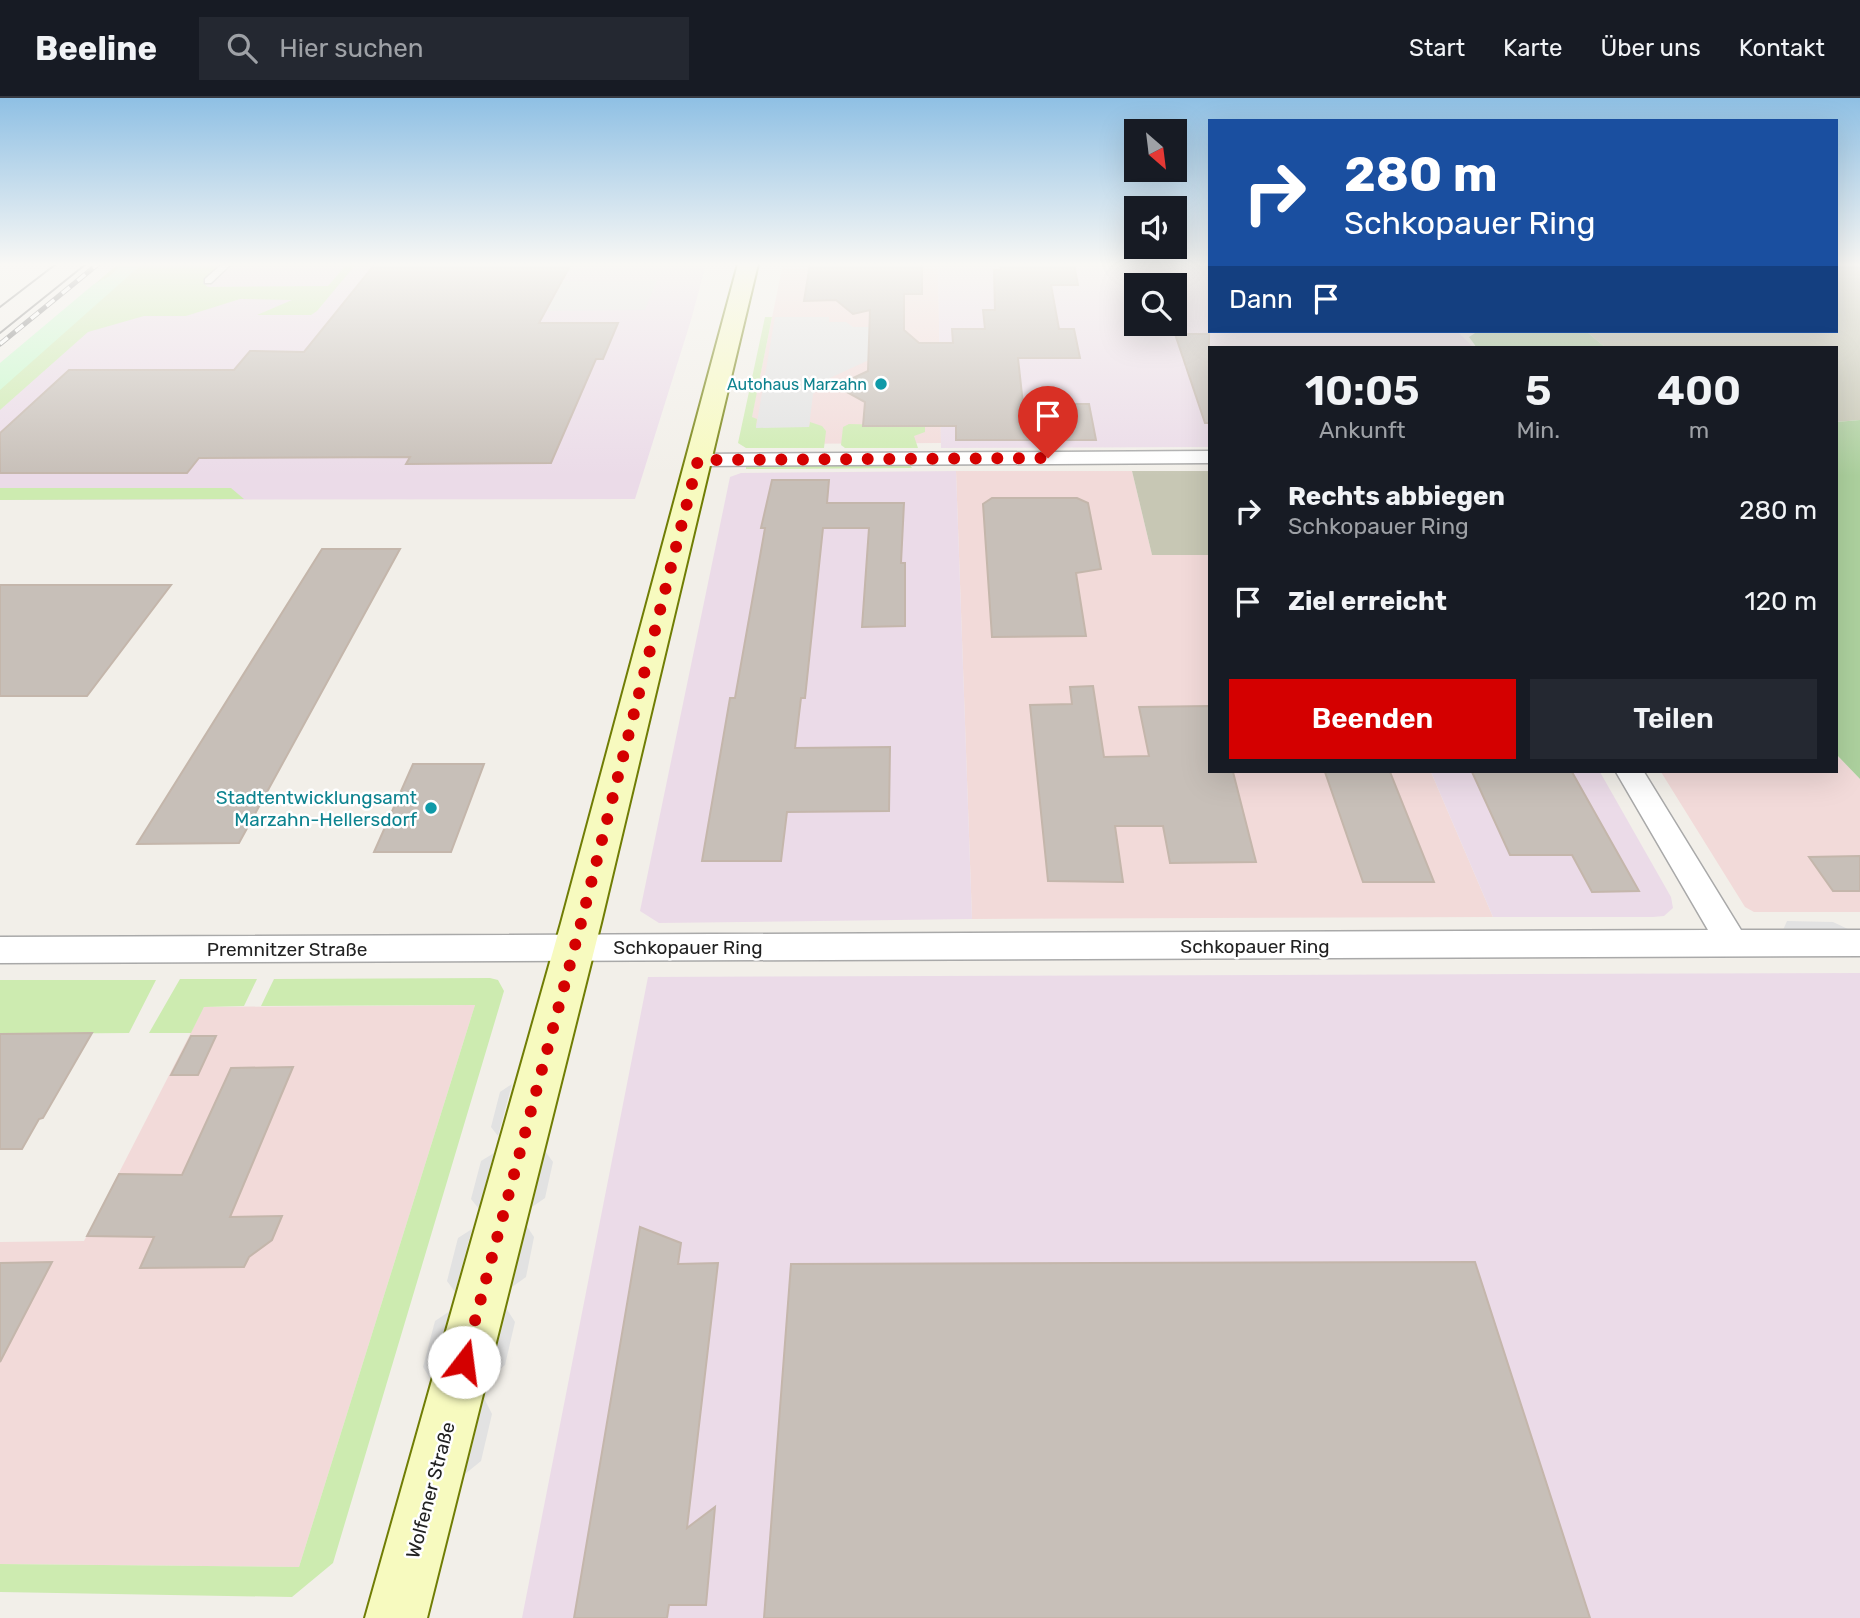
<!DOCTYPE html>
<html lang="de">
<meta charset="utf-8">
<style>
:root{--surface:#171b24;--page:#242831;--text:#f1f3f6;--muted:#9ea1a6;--line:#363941;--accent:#d40000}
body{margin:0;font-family:Rubik,sans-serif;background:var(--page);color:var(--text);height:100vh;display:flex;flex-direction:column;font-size:26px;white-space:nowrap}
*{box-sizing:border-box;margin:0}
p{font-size:23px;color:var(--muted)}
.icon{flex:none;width:38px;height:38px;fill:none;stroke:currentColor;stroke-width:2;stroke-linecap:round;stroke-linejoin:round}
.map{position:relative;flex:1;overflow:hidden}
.panel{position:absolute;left:1208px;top:248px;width:630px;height:427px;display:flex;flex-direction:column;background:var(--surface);border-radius:0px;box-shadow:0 7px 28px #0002}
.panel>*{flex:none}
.guide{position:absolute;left:1208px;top:21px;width:630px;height:214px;border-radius:0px;box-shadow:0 7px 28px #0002;background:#1a4fa0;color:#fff;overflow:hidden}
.needle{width:46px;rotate:152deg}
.buttons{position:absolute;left:1124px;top:21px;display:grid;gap:14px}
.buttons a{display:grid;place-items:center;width:63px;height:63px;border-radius:0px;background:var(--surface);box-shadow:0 7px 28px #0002;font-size:35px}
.pin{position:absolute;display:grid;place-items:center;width:60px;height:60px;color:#fff;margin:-72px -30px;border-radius:50% 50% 50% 0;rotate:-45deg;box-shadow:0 0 7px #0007}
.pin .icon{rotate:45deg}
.me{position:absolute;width:77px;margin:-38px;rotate:15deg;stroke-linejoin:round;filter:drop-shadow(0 0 5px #0008)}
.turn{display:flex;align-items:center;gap:24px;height:147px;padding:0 21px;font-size:32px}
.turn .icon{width:91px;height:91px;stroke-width:2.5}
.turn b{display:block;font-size:49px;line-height:60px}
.then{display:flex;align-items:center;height:66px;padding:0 21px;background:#0003;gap:14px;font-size:26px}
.eta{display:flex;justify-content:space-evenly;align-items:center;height:119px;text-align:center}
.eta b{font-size:42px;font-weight:600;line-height:49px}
.action{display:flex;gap:14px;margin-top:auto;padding:14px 21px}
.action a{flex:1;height:80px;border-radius:0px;background:var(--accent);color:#fff;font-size:28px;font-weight:600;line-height:80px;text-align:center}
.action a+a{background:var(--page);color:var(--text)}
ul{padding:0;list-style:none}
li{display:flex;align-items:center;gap:21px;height:91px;padding:0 21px}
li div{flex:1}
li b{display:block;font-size:26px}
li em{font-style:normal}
header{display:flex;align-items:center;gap:42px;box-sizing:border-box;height:98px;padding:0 35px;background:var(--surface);border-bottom:2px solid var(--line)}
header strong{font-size:33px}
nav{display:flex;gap:38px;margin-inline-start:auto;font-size:24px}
.search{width:490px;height:63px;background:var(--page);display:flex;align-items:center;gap:18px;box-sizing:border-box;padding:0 24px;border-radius:0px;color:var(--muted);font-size:26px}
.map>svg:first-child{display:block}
.commercial{fill:#f2dad9}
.industrial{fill:#ebdbe8;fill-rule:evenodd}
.construction{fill:#c7c7b4}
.grass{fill:#cdebb0}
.forest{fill:#add19e}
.park{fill:#c8facc}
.parking{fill:#e2e2e2}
.building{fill:#c7bfb8;stroke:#c4b6ab;stroke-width:2}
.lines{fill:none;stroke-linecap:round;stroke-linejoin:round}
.lane-casing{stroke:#a9a9a9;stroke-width:3}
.street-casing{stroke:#a9a9a9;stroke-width:3}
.secondary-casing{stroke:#707d05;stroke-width:4}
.lane{fill:#fff;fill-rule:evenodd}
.street{fill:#fff;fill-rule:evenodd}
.secondary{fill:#f7fabf;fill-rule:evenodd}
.tram{stroke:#707070;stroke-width:2}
.rail-casing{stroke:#707070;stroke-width:5}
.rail{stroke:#fff;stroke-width:3.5;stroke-dasharray:10;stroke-linecap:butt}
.route{stroke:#d40000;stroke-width:12;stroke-dasharray:0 21.6}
.culture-dot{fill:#0f9aa8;stroke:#fff;stroke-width:2.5}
.labels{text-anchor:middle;stroke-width:5;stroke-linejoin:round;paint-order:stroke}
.far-culture-label{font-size:16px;fill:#0d838f;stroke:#fff;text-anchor:end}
.culture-label{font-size:19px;fill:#0d838f;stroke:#fff;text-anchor:end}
.street-label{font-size:19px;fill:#222;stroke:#fff}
</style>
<header>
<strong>Beeline</strong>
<div class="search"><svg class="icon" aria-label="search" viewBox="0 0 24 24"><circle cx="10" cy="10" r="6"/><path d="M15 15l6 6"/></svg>Hier suchen</div>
<nav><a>Start</a><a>Karte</a><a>Über uns</a><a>Kontakt</a></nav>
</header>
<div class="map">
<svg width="1860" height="1520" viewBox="0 0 1860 1520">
<rect width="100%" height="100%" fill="#f2efe9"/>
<!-- commercial -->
<path class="commercial" d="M 783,166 L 938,166 L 941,345 L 746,346 Z
M 956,373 L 1132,373 L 1152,457 L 1209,457 L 1209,674 L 1431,674 L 1493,819 L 972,821 Z
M 1836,656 L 1860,681 L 1860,814 L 1754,814 L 1745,809 L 1661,674 L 1836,674 Z
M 475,907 L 299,1469 L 0,1466 L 0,1144 L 84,1143 L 204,909 Z"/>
<!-- industrial -->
<path class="industrial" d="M 222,166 L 706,166 L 691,222 L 635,401 L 0,402 L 0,292 L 115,189 L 202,185 Z
M 938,166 L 1209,166 L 1209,233 L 1457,233 L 1474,250 L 1209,250 L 1209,349 L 941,350 ZM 1136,187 L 1174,187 L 1174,226 L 1136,226 Z
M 956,373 L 972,821 L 659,825 L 640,813 L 730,379 L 741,375 Z
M 1431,674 L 1600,674 L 1671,799 L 1673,810 L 1664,818 L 1653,819 L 1493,819 Z
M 1860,875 L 1860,1520 L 522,1520 L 648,879 Z"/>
<!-- construction -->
<path class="construction" d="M 1836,166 L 1860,166 L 1860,322 L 1836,324 L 1836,250 L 1606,250 L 1586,233 L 1836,233 Z
M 1132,373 L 1209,373 L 1209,457 L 1152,457 Z"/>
<!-- grass -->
<path class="grass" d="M 118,166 L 222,166 L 203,185 L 208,189 L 328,188 L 347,166 L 356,166 L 317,213 L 311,217 L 257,217 L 292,202 L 240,201 L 186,218 L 144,218 L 88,234 L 0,312 L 0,268 Z
M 765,219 L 772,219 L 752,319 L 757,321 L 756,329 L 809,329 L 810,324 L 822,328 L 826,333 L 824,350 L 746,350 L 738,345 Z
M 849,326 L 925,328 L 925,334 L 914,338 L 918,350 L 845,350 L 841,347 L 843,329 Z
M 746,367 L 910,367 L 912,370 L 746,371 Z
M 0,390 L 231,390 L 244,401 L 0,402 Z
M 490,880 L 498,882 L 504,893 L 333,1465 L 292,1499 L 0,1494 L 0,1466 L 299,1469 L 475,907 L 261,908 L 274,881 Z
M 180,881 L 257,881 L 244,908 L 204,909 L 191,935 L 149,935 Z
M 0,882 L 156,882 L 129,935 L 0,936 Z"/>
<!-- forest -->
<path class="forest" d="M 1478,233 L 1586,233 L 1606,250 L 1477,250 L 1469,239 Z
M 1860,322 L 1860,681 L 1836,656 L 1836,324 Z"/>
<!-- park -->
<path class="park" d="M 123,166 L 142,166 L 0,292 L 0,265 L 94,186 L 108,179 Z"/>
<!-- parking -->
<path class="parking" d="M 657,182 L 645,212 L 547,213 L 563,183 Z
M 775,219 L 829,219 L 829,224 L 846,224 L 853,229 L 874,229 L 869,262 L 830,280 L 813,296 L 809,329 L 756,330 Z
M 1787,823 L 1833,824 L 1850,832 L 1783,832 Z
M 512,986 L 498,1038 L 491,1029 L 500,994 Z
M 545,1053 L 553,1064 L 545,1100 L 532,1109 Z
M 494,1055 L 479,1111 L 471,1101 L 481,1063 Z
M 526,1127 L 534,1139 L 526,1179 L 512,1189 Z
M 472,1131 L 455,1194 L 447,1183 L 458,1140 Z
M 506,1210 L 515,1224 L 505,1267 L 490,1279 Z
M 450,1213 L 431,1282 L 423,1269 L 435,1223 Z
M 484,1300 L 492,1316 L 481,1363 L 465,1376 Z"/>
<!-- building -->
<path class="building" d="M 375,166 L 571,166 L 539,225 L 618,225 L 603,261 L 596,261 L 551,365 L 406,366 L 410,359 L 199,360 L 187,375 L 0,375 L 0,335 L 69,272 L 234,272 L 250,253 L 304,254 Z
M 810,166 L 922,166 L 922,196 L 904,196 L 904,232 L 919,245 L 953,245 L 952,231 L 985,231 L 983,212 L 995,212 L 994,172 L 1001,172 L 1000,166 L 1074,166 L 1078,187 L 1051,187 L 1059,231 L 1074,231 L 1080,260 L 1018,260 L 1023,306 L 1089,306 L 1096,342 L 956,342 L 956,328 L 863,328 L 865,304 L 836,288 L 868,273 L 870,212 L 853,216 L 836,202 L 804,203 Z
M 1175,236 L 1209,236 L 1209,325 L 1205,325 Z
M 772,382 L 829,382 L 827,405 L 904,405 L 901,465 L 905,465 L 905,528 L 862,529 L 869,430 L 823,430 L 805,600 L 801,600 L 795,650 L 890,649 L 889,713 L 787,714 L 781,763 L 702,763 L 730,600 L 735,600 L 765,430 L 761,430 Z
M 992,400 L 1077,400 L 1088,405 L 1101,471 L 1076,475 L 1086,538 L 992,539 L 983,406 Z
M 322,451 L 400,451 L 239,745 L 137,746 Z
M 0,487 L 171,487 L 87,598 L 0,598 Z
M 1093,588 L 1104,659 L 1149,658 L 1139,609 L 1209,608 L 1209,674 L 1233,674 L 1256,764 L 1170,765 L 1163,728 L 1115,728 L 1123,784 L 1048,783 L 1030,607 L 1072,606 L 1070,589 Z
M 413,666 L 484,666 L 451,754 L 374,754 Z
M 1325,674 L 1390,674 L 1434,784 L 1363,784 Z
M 1472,674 L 1572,674 L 1639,793 L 1592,794 L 1572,757 L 1510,757 Z
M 1860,758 L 1860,793 L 1833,793 L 1809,759 Z
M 92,935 L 43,1020 L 39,1021 L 22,1051 L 0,1051 L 0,936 Z
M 191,938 L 216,938 L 198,977 L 171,977 Z
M 293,969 L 230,1119 L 282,1118 L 272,1142 L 249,1159 L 244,1169 L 140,1170 L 154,1139 L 87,1138 L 119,1076 L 182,1077 L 231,970 Z
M 640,1129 L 681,1145 L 678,1166 L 718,1165 L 687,1430 L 715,1409 L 706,1507 L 669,1507 L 667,1520 L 574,1520 Z
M 52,1164 L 0,1264 L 0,1165 Z
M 1475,1164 L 1590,1520 L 764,1520 L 791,1166 Z"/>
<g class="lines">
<defs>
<path id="lane" d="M 222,166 L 231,166 L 211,185 L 205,185 L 205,181 Z"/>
<path id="street" d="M 1209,353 L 1209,365 L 698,368 L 691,366 L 688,362 L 691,358 L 698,356 Z
M 1616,674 L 1644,674 L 1741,832 L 1860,832 L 1860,858 L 0,865 L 0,839 L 1708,832 Z"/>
<path id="secondary" d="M 738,166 L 758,166 L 601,825 L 427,1520 L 365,1520 L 561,825 Z"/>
</defs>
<!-- lane casing -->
<use href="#lane" class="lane-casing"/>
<!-- street casing -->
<use href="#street" class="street-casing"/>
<!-- secondary casing -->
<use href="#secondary" class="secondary-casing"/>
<!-- lane -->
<use href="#lane" class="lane"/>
<!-- street -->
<use href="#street" class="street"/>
<!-- secondary -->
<use href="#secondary" class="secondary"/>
<!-- tram -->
<path class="tram" d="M 0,209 L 56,166
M 0,235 L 86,166"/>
<defs>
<path id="rail" d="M 0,246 L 98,166"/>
</defs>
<!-- rail casing -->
<use href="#rail" class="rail-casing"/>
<!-- rail -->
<use href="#rail" class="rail"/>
</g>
<!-- sky -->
<linearGradient id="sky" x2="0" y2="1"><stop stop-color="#8fc0e4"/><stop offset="0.44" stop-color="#f9f8f5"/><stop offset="1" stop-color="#f9f8f5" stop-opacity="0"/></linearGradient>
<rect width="1860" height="378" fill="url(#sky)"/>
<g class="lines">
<!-- route -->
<path class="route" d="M 464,1264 L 581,825 L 698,362 L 1048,360"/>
</g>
<!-- markers -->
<g class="culture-dot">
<circle cx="881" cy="286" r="7"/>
<circle cx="431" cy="710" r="7"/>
</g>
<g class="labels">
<!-- far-culture labels -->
<g class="far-culture-label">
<text x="867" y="292">Autohaus Marzahn</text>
</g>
<!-- culture labels -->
<g class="culture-label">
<text x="417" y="706">Stadtentwicklungsamt<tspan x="417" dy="22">Marzahn-Hellersdorf</tspan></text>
</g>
<!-- street labels -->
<g class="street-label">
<text x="1255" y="855">Schkopauer Ring</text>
<text x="688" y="856">Schkopauer Ring</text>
<text x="287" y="858">Premnitzer Straße</text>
<text transform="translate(430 1392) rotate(-75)" y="7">Wolfener Straße</text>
</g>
</g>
</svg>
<div class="buttons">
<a><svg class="needle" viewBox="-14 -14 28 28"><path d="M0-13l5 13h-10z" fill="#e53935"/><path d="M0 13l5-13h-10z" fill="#9ea1a6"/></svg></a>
<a><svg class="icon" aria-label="sound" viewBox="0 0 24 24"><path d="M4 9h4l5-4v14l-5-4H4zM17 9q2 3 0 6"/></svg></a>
<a><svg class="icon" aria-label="search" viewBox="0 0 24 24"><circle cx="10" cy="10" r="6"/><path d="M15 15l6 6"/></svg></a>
</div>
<div class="pin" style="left:1048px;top:360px;background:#d93025"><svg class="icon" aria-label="arrive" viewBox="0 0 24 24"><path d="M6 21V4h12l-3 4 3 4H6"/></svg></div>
<svg class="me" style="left:464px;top:1264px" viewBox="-20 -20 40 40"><circle r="19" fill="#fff"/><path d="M0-13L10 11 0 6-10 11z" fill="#d40000"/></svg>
<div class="guide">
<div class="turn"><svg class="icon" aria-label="right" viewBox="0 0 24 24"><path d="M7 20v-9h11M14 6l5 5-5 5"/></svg><div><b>280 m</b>Schkopauer Ring</div></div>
<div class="then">Dann<svg class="icon" aria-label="arrive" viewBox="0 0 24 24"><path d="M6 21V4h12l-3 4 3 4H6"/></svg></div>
</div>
<section class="panel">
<div class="eta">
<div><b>10:05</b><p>Ankunft</p></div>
<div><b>5</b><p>Min.</p></div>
<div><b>400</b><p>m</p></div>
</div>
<ul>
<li><svg class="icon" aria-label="right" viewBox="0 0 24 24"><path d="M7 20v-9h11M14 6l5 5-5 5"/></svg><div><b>Rechts abbiegen</b><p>Schkopauer Ring</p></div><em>280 m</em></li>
<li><svg class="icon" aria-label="arrive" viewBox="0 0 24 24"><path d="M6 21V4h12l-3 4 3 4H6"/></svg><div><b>Ziel erreicht</b></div><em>120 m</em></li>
</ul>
<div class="action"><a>Beenden</a><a>Teilen</a></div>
</section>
</div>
